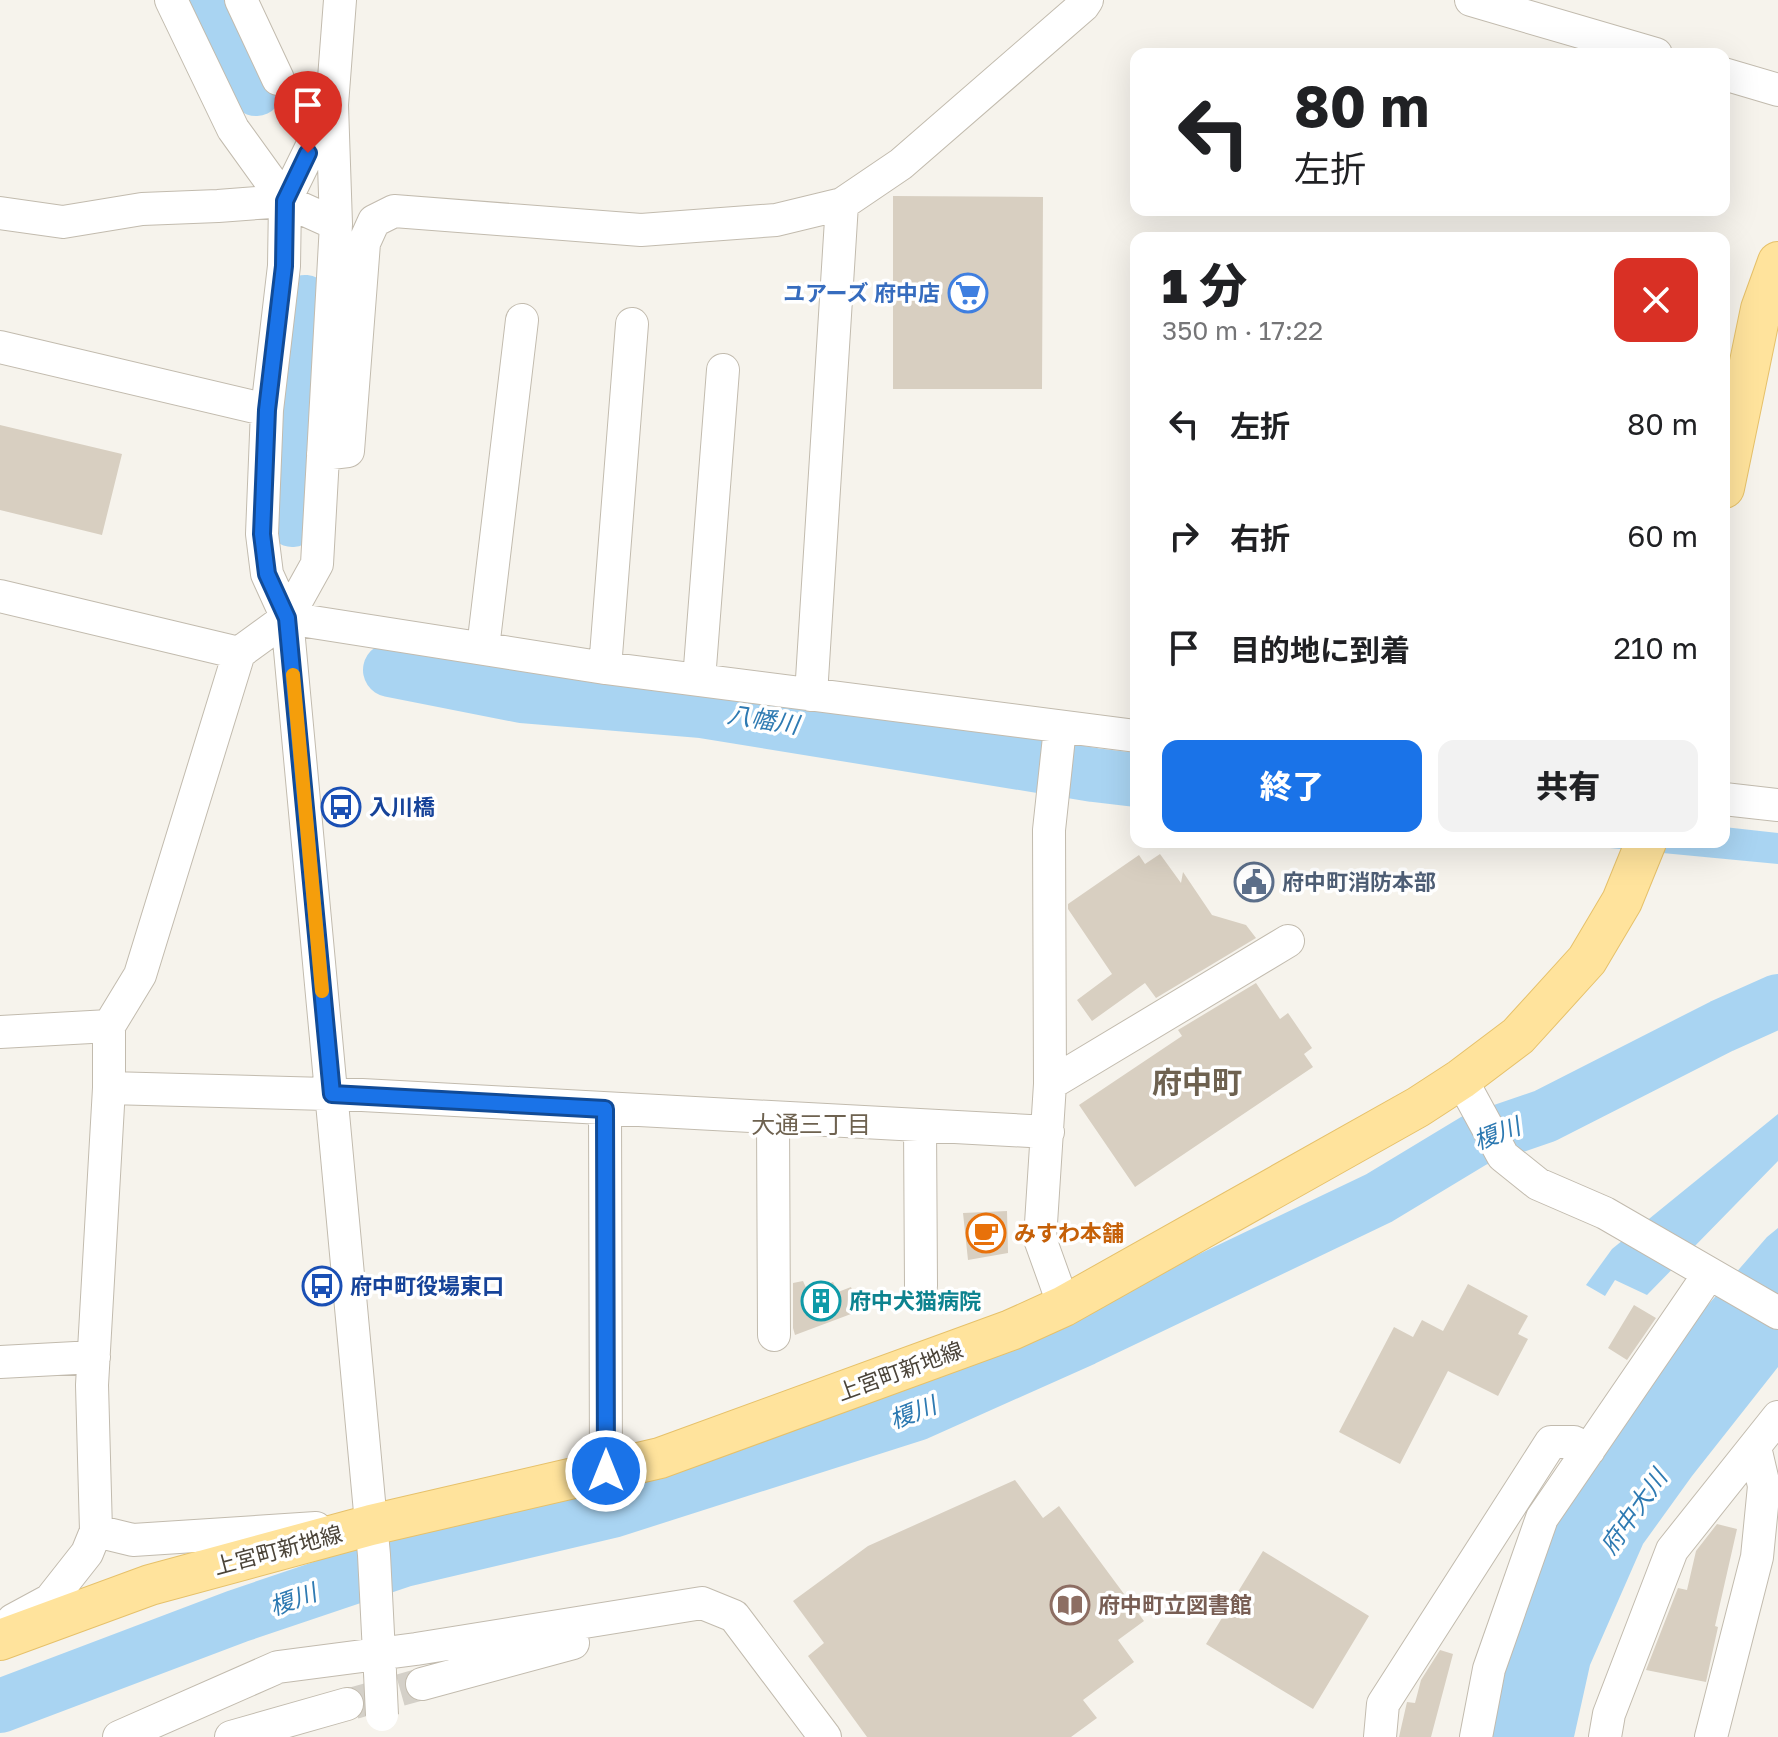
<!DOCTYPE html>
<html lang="ja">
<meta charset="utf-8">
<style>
:root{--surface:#fff;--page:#f2f2f2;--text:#202124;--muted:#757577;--accent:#1a73e8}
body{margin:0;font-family:"Golos Text","Noto Sans JP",sans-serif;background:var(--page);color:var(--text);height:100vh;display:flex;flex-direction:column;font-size:30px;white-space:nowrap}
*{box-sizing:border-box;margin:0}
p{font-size:26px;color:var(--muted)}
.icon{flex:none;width:44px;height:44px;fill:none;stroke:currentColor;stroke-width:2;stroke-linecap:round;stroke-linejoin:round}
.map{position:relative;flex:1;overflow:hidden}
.side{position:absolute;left:1130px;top:232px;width:600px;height:616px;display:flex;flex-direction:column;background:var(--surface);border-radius:16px;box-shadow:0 8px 32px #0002}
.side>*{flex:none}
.top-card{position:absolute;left:1130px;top:48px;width:600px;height:168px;border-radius:16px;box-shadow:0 8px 32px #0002;background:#fff;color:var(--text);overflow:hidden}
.pin{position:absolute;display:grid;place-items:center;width:68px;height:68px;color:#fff;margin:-82px -34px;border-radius:50% 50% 50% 0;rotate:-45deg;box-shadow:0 0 8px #0007}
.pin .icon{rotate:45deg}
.me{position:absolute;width:88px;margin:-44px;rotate:0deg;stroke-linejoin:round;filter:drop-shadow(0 0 6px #0008)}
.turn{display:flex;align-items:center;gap:28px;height:168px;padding:0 32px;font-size:36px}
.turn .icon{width:104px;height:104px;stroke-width:2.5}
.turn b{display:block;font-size:56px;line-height:68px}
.round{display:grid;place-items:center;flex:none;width:84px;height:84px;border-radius:16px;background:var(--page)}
.overview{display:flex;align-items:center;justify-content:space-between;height:136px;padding:0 32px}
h1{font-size:48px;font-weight:800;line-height:60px}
.primary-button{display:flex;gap:16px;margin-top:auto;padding:16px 32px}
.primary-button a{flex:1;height:92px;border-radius:16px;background:var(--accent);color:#fff;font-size:32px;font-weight:800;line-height:92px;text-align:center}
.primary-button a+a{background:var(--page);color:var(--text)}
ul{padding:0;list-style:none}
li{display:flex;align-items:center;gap:24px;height:112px;padding:0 32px}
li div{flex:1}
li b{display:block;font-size:30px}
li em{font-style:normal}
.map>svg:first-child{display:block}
.water{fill:#a9d4f2}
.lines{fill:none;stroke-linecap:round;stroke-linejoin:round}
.river{stroke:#a9d4f2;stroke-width:54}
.building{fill:#d8cfc1}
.minor-tunnel{stroke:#d4d0c8;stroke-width:32;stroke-dasharray:32 16;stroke-linecap:butt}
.minor-casing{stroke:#c2bbae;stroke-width:34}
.major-casing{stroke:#e6c16a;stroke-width:42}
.minor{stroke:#fff;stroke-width:32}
.major{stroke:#ffe39c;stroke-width:40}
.minor-bridge-casing{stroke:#c2bbae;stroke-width:34;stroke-linecap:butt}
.minor-bridge{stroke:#fff;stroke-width:32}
.route-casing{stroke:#114b97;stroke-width:20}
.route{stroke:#1a73e8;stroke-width:14}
.slow{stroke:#f59e0b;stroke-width:14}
.labels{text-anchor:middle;stroke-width:7;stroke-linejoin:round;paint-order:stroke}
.shop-label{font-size:22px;font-weight:bold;fill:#366cbe;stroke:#fff;text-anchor:end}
.transit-label{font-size:22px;font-weight:bold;fill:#164399;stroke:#fff;text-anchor:start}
.service-label{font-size:22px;font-weight:bold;fill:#4e5e75;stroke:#fff;text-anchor:start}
.food-label{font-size:22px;font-weight:bold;fill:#c56008;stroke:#fff;text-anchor:start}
.culture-label{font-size:22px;font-weight:bold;fill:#0d838f;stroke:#fff;text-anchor:start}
.street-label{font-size:22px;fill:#4b4439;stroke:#fff}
.education-label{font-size:22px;font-weight:bold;fill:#785e54;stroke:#fff;text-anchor:start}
.water-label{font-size:24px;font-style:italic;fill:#2e7ab2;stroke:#fff}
.neighbourhood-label{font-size:24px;fill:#6e6250;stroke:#fff}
.district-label{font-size:30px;font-weight:bold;fill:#6e6250;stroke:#fff}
</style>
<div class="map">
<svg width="1778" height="1737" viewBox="0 0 1778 1737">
<rect width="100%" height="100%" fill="#f6f3ec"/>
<!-- water -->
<path class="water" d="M 1724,827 L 1778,833 L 1778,864 L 1547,842 L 1724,842 Z
M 1778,1114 L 1778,1161 L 1647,1295 L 1615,1280 L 1605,1296 L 1586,1285 L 1612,1249 Z
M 1778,1228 L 1778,1367 L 1692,1476 L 1643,1544 L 1590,1665 L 1574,1737 L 1485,1737 L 1552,1517 L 1701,1313 L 1767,1237 Z"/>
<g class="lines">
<!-- river -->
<path class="river" d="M 214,0 L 256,89
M 292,520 L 289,477 L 305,302
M 390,670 L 522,696 L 702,711 L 1094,775 L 1136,780
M 0,1706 L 238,1616 L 404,1560 L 612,1511 L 916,1414 L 1084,1339 L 1379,1198 L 1475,1140 L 1545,1116 L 1722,1026 L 1778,1001"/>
</g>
<!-- building -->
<path class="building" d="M 893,196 L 1043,197 L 1042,389 L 893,389 Z
M 0,425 L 122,454 L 102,535 L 0,510 Z
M 1160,854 L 1181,883 L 1183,872 L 1212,915 L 1246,925 L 1256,938 L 1156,998 L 1145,983 L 1092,1021 L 1077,1000 L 1112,974 L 1068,909 L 1068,904 L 1139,855 L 1145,864 Z
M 1256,983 L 1280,1019 L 1288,1013 L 1312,1048 L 1304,1054 L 1313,1067 L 1135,1187 L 1079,1105 L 1182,1036 L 1178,1030 Z
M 1007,1211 L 1008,1253 L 968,1260 L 963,1213 Z
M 803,1281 L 808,1292 L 833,1282 L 838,1292 L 851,1287 L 859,1311 L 795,1335 L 793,1328 L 793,1283 Z
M 1468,1284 L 1528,1316 L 1518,1334 L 1528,1339 L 1498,1396 L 1448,1371 L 1400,1464 L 1339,1432 L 1394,1327 L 1413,1337 L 1422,1320 L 1443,1331 Z
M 1634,1305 L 1656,1318 L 1627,1360 L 1608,1348 Z
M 1015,1480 L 1043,1518 L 1059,1506 L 1144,1621 L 1118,1640 L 1134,1662 L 1083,1700 L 1097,1718 L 1071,1737 L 867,1737 L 808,1656 L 824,1643 L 793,1601 L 868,1546 Z
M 1717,1524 L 1737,1529 L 1715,1626 L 1718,1627 L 1706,1682 L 1646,1670 L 1678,1588 L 1687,1590 L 1696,1551 Z
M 1263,1551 L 1369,1616 L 1313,1709 L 1206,1644 Z
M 1440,1650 L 1453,1654 L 1431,1737 L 1399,1737 L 1407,1702 L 1415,1703 L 1421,1680 Z"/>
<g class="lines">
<!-- minor-tunnel -->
<path class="minor-tunnel" d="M 354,1703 L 422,1684"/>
<defs>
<path id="minor" d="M 171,0 L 233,129 L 285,201
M 241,0 L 278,79
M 1471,0 L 1656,54
M 1724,74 L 1778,90
M 332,105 L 285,201 L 284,266 L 267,410 L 262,534 L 267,574 L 287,618 L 374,1555 L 380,1673
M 0,213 L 63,222 L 142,209 L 218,206 L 285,201 L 336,224
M 0,347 L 267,410
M 323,454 L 348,451 L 364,243 L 374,221 L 394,211 L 641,230 L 776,220 L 842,204 L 901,164 L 1083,6 L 1087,0
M 0,596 L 239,653
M 287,618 L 605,668 L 1136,736
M 483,648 L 522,320
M 605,668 L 632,324
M 699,680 L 723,370
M 811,695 L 842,204
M 1060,728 L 1049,830 L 1050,1084 L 1040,1239 L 1064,1306
M 1724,799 L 1778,805
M 0,1032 L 109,1026 L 140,975 L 239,653 L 287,618 L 317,564 L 336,224 L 332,105 L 340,0
M 1461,1079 L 1503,1156 L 1538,1184 L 1605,1213 L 1778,1313
M 1050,1084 L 1288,941
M 109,1088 L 362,1095 L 1048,1132
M 605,1109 L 606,1471
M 773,1118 L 774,1335
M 920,1125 L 921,1286
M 0,1362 L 94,1357
M 96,1531 L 133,1540 L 316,1528
M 13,1620 L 50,1600 L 87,1553 L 96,1531 L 92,1385 L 109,1088 L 109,1026
M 422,1684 L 573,1643
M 119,1737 L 278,1667 L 416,1649 L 702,1603 L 734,1616 L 825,1737
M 231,1737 L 347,1704
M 1380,1737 L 1383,1704 L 1551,1442 L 1574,1442 L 1589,1450
M 1476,1737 L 1489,1669 L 1542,1518 L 1709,1274
M 1605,1737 L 1609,1714 L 1672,1550 L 1778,1417
M 1711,1737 L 1757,1557 L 1764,1486 L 1755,1447"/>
<path id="major" d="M 1724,488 L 1761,309 L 1778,262
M 0,1640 L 150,1585 L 371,1525 L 660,1458 L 1011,1330 L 1064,1306 L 1418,1107 L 1461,1079 L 1518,1036 L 1587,960 L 1622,901 L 1646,842"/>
</defs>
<!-- minor casing -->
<use href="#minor" class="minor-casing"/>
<!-- major casing -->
<use href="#major" class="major-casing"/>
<!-- minor -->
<use href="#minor" class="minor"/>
<!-- major -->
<use href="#major" class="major"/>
<defs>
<path id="minor-bridge" d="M 380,1673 L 382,1715"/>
</defs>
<!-- minor-bridge casing -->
<use href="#minor-bridge" class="minor-bridge-casing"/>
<!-- minor-bridge -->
<use href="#minor-bridge" class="minor-bridge"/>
</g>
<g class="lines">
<defs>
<path id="route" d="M 308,153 L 285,201 L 284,266 L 267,410 L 262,534 L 267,574 L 287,618 L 332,1094 L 605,1109 L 606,1471"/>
</defs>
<!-- route casing -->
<use href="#route" class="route-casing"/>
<!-- route -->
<use href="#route" class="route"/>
<!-- slow -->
<path class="slow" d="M 293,675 L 322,991"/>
</g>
<!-- icons -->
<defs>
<symbol id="supermarket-ring" viewBox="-11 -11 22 22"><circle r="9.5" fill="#fff" stroke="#3f7fe0" stroke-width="1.5"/><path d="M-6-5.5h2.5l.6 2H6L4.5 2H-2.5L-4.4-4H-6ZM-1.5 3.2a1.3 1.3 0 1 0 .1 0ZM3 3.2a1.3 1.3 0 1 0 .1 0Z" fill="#3f7fe0"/></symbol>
<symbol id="bus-ring" viewBox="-11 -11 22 22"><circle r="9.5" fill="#fff" stroke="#1a4fb4" stroke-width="1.5"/><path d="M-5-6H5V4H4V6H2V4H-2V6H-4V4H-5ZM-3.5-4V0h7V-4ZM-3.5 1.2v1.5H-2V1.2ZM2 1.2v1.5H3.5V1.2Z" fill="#1a4fb4"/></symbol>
<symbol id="civic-ring" viewBox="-11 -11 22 22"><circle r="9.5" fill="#fff" stroke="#5c6f8a" stroke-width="1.5"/><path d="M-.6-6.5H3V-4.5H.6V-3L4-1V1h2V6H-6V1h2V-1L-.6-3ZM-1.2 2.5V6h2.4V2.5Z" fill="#5c6f8a"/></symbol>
<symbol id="cafe-ring" viewBox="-11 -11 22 22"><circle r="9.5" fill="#fff" stroke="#e8710a" stroke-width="1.5"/><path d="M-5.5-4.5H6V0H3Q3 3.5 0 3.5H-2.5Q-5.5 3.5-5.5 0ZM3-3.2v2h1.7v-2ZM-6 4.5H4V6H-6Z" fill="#e8710a"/></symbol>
<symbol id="building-ring" viewBox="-11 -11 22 22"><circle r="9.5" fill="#fff" stroke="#0f9aa8" stroke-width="1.5"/><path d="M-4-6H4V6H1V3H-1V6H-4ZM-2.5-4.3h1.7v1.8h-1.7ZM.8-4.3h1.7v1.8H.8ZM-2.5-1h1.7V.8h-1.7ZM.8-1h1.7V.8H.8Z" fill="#0f9aa8"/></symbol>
<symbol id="library-ring" viewBox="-11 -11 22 22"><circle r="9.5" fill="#fff" stroke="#8d6e63" stroke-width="1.5"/><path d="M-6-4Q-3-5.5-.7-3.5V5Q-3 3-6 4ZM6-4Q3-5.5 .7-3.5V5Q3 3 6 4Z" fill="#8d6e63"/></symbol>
</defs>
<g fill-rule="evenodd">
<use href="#supermarket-ring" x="946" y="271" width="44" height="44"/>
<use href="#bus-ring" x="319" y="785" width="44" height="44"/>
<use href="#civic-ring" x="1232" y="860" width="44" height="44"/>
<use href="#cafe-ring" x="964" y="1211" width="44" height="44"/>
<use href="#bus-ring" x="300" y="1264" width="44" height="44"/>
<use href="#building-ring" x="799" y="1279" width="44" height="44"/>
<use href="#library-ring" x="1048" y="1583" width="44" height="44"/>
</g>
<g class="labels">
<!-- shop labels -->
<g class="shop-label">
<text x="940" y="301">ユアーズ 府中店</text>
</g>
<!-- transit labels -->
<g class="transit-label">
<text x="369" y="815">入川橋</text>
<text x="350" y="1294">府中町役場東口</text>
</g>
<!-- service labels -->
<g class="service-label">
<text x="1282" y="890">府中町消防本部</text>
</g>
<!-- food labels -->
<g class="food-label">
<text x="1014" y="1241">みすわ本舗</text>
</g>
<!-- culture labels -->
<g class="culture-label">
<text x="849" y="1309">府中犬猫病院</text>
</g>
<!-- street labels -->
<g class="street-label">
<text transform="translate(900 1371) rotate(-20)" y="8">上宮町新地線</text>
<text transform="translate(278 1550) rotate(-15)" y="8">上宮町新地線</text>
</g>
<!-- education labels -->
<g class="education-label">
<text x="1098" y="1613">府中町立図書館</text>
</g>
<!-- water labels -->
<g class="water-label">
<text transform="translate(763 720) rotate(9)" y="8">八幡川</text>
<text transform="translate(1497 1134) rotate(-21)" y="8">榎川</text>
<text transform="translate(913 1413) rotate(-21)" y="8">榎川</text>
<text transform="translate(1634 1512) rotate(-55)" y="8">府中大川</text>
<text transform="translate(293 1600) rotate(-20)" y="8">榎川</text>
</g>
<!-- neighbourhood labels -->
<g class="neighbourhood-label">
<text x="811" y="1133">大通三丁目</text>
</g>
<!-- district labels -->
<g class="district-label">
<text x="1197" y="1093">府中町</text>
</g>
</g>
</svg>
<div class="pin" style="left:308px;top:153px;background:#d93025"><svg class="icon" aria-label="arrive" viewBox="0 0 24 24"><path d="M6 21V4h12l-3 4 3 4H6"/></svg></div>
<svg class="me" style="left:606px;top:1471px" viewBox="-20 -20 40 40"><circle r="17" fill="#1a73e8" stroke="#fff" stroke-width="3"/><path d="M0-11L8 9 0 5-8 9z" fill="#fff"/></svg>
<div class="top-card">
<div class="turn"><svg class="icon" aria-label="left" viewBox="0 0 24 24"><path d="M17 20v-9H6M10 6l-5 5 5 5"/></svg><div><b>80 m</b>左折</div></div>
</div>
<section class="side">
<div class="overview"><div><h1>1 分</h1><p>350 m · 17:22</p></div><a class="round" style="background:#d93025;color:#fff"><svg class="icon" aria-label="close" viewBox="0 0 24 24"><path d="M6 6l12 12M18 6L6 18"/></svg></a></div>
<ul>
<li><svg class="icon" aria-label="left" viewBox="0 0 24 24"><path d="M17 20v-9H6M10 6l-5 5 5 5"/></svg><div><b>左折</b></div><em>80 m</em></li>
<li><svg class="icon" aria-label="right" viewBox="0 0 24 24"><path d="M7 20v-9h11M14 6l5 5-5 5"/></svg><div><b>右折</b></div><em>60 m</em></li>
<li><svg class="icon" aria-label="arrive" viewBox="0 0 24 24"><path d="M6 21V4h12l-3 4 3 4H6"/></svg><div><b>目的地に到着</b></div><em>210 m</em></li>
</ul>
<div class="primary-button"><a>終了</a><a>共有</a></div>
</section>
</div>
